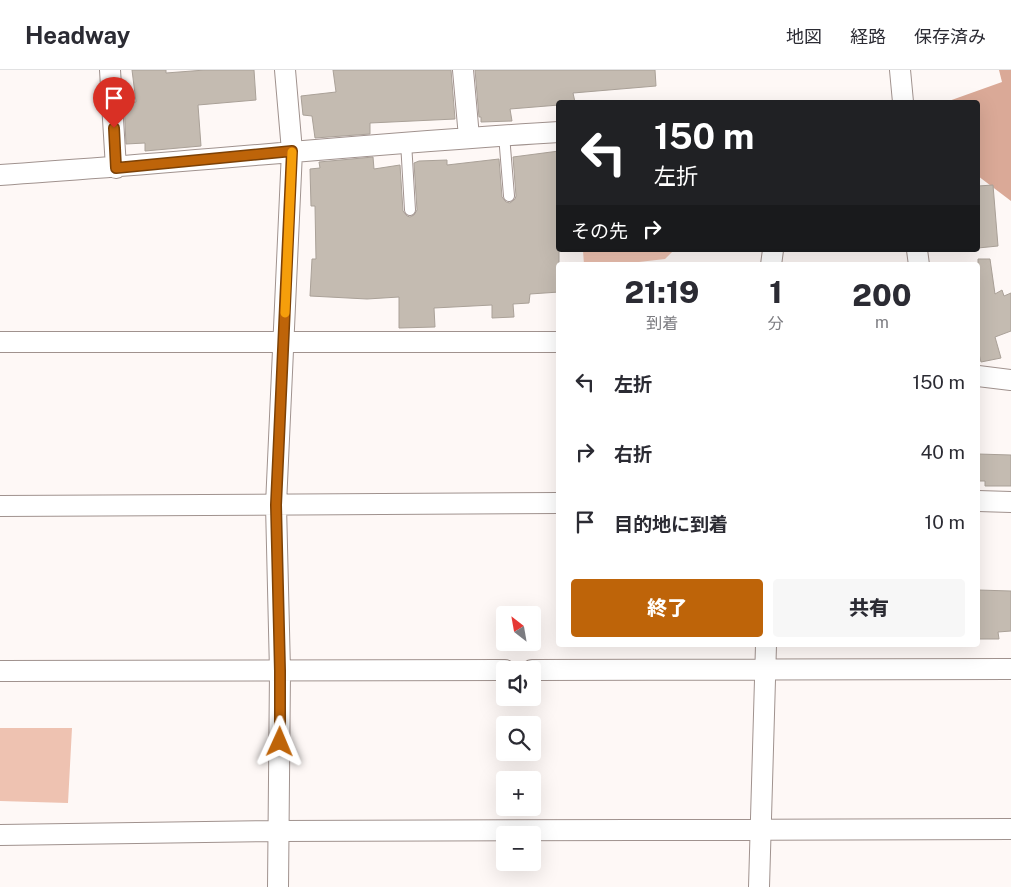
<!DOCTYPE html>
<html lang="ja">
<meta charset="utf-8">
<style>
:root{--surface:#fff;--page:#f7f7f7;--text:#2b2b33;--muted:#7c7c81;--line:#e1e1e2;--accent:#be6409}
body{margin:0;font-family:"Public Sans","Noto Sans JP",sans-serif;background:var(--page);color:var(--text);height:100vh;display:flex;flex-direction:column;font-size:19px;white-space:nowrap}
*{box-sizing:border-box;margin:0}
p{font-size:16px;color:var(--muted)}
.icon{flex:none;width:28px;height:28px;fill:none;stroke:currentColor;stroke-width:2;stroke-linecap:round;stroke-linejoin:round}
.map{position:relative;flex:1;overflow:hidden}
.details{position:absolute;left:556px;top:192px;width:424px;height:385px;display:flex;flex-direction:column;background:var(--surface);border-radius:5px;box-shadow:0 5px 20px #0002}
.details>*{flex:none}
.guide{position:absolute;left:556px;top:30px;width:424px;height:152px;border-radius:5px;box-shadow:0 5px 20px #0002;background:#202124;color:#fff;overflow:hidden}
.needle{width:32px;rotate:329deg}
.controls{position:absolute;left:496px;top:536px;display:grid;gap:10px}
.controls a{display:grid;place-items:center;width:45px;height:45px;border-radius:5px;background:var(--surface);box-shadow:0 5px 20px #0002;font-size:25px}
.pin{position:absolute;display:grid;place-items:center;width:42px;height:42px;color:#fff;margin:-51px -21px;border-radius:50% 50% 50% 0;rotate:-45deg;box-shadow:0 0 5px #0007}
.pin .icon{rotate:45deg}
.me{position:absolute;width:55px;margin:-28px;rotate:1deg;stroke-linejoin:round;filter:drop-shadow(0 0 4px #0008)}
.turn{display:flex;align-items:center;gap:18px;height:105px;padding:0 15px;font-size:22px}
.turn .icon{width:65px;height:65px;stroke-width:2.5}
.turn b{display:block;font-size:35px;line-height:42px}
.then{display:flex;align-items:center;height:48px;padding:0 15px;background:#0003;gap:10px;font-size:19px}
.eta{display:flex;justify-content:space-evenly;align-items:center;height:85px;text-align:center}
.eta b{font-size:30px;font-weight:800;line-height:35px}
.button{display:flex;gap:10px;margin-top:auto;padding:10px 15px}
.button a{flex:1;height:58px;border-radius:5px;background:var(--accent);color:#fff;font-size:20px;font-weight:800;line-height:58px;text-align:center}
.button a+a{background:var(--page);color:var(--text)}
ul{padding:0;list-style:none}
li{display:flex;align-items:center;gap:15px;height:70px;padding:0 15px}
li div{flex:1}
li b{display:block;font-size:19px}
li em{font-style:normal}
header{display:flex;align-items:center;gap:30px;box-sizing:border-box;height:70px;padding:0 25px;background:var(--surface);border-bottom:1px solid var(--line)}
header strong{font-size:24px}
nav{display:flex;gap:28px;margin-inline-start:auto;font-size:18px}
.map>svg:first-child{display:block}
.green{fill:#eec2b1}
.forest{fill:#daa997}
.building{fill:#c4bbb1;stroke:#aaa198}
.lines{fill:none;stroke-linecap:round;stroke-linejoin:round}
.lane-casing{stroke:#a0928e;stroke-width:12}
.street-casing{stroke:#a0928e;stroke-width:22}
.lane{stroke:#fff;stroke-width:10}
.street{stroke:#fff;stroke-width:20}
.route-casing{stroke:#7c4106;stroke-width:12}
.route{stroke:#be6409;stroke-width:9}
.slow{stroke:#f59e0b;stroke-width:9}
</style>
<header>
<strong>Headway</strong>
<nav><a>地図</a><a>経路</a><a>保存済み</a></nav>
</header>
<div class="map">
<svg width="1011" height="817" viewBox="0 0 1011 817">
<rect width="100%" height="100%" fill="#fef8f6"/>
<!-- green -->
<path class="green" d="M 583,180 L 674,180 L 665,189 L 613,195 L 584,195 Z
M 0,658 L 72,658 L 68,733 L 0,731 Z"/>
<!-- forest -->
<path class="forest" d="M 999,0 L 1011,0 L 1011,131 L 978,106 L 978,32 L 946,32 L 1002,12 Z"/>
<!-- building -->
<path class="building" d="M 132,0 L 166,0 L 166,3 L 205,0 L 254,0 L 256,30 L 198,35 L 201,76 L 145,81 L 145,73 L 126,74 L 124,32 L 136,32 Z
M 333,0 L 451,0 L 455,49 L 370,53 L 370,64 L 315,68 L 312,46 L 303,45 L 301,26 L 336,22 Z
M 475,0 L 655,0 L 656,16 L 573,23 L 575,32 L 559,32 L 559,35 L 510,39 L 512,51 L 481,52 L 481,47 L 479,47 Z
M 559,81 L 559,222 L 530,224 L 529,233 L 513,234 L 514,247 L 492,248 L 492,235 L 434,238 L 435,257 L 399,258 L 399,227 L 367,229 L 310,226 L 312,189 L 316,189 L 315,136 L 311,136 L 310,99 L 320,98 L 319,92 L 373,87 L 374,99 L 400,95 L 403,141 L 407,146 L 410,147 L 414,145 L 417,140 L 414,93 L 419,91 L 447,90 L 447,95 L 499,89 L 502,127 L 506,132 L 510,133 L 515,129 L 516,126 L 513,87 Z
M 993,115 L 998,176 L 978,178 L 978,116 Z
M 978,189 L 990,189 L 995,224 L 1002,220 L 1004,226 L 1011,223 L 1011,261 L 995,267 L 1001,288 L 981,292 L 978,280 Z
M 978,384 L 1011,385 L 1011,416 L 985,416 L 985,411 L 978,411 Z
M 978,520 L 1011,521 L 1011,561 L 998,562 L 999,569 L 978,569 Z"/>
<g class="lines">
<defs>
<path id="lane" d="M 504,65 L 509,126
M 406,72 L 410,140"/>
<path id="street" d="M 110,0 L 116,98
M 463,0 L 469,67
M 900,0 L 903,32
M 0,105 C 186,93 372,73 559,62
M 917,180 L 919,195
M 771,195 L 773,180
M 0,272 L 559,272
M 978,306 L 1011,310
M 978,431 L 1011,432
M 0,436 L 559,433
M 532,600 L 1011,599
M 0,601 L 505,600
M 0,765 L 279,761 L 1011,759
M 278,817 L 280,601 L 276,435 L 292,81 L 285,0
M 759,817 L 766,575"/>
</defs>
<!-- lane casing -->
<use href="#lane" class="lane-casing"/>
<!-- street casing -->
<use href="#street" class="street-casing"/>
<!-- lane -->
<use href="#lane" class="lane"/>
<!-- street -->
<use href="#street" class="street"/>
</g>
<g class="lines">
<defs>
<path id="route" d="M 114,58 L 116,98 L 292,81 L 276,435 L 280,601 L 280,672"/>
</defs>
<!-- route casing -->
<use href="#route" class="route-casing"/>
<!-- route -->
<use href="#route" class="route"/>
<!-- slow -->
<path class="slow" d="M 285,243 L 292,82"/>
</g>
</svg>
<div class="controls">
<a><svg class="needle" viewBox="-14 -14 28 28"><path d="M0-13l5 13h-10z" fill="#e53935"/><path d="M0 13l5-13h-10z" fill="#7c7c81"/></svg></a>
<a><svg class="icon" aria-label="sound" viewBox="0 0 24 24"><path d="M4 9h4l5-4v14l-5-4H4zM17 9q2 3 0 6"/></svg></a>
<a><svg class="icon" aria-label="search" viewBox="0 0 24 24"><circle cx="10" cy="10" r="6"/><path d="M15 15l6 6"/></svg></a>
<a>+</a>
<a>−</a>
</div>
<div class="pin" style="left:114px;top:58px;background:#d93025"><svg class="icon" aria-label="arrive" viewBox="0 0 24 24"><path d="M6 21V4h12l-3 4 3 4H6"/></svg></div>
<svg class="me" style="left:280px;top:672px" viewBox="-20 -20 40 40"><path d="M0-17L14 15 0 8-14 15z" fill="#be6409" stroke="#fff" stroke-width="4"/></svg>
<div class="guide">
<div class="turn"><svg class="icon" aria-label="left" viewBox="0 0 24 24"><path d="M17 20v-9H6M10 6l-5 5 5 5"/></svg><div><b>150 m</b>左折</div></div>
<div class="then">その先<svg class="icon" aria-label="right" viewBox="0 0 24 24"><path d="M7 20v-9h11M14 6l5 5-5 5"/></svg></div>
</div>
<section class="details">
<div class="eta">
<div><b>21:19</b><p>到着</p></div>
<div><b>1</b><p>分</p></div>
<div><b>200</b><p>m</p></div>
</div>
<ul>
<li><svg class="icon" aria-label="left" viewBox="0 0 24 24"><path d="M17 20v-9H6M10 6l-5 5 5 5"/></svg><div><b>左折</b></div><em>150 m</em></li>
<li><svg class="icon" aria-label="right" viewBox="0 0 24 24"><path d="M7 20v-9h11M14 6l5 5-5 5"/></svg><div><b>右折</b></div><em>40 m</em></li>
<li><svg class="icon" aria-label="arrive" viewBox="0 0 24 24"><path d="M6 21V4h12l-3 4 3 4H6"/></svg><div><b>目的地に到着</b></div><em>10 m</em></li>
</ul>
<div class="button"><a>終了</a><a>共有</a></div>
</section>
</div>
